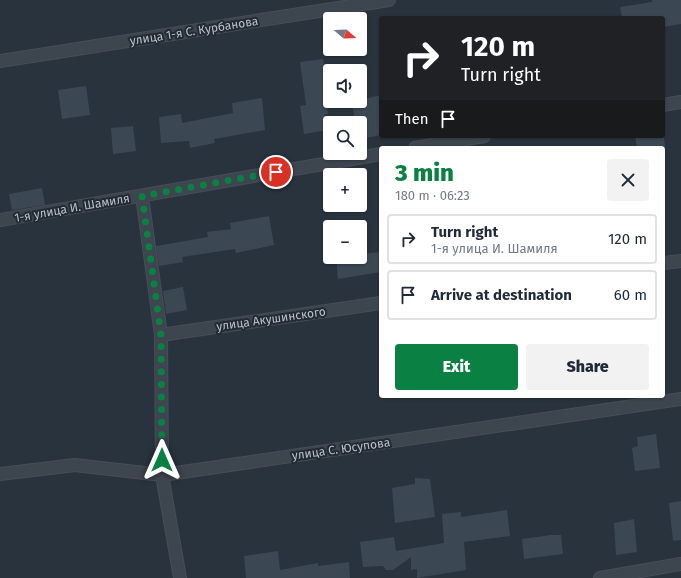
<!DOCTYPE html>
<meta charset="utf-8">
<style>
:root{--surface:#fff;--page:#f2f2f3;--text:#1f2937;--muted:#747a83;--line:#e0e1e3;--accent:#0b8043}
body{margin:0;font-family:"Fira Sans",sans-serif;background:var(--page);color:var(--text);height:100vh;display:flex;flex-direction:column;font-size:15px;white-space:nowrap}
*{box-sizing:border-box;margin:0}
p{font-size:13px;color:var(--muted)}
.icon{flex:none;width:22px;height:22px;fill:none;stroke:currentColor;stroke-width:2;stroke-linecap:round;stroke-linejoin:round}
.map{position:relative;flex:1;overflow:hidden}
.sheet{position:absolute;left:379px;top:146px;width:286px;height:252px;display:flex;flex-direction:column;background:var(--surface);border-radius:4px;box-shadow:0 1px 3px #0004}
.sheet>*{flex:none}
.guide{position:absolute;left:379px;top:16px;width:286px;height:122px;border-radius:4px;box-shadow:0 1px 3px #0004;background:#202124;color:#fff;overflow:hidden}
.needle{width:26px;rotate:109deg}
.fabs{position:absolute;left:323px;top:12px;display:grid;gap:8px}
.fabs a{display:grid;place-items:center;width:44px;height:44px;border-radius:4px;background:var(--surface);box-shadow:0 1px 3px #0004;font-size:20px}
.pin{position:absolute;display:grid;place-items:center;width:34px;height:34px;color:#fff;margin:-17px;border:2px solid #fff;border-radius:50%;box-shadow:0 1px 4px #0007}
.me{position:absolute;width:44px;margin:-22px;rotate:0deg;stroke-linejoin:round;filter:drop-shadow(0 0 3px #0008)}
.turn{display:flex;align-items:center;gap:14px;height:84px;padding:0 16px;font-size:18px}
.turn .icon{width:52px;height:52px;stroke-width:2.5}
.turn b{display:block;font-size:28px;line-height:34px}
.then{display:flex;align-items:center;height:38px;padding:0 16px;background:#0003;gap:8px;font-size:15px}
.round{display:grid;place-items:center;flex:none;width:42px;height:42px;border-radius:4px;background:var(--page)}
.summary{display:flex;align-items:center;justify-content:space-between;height:68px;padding:0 16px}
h1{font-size:24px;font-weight:800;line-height:30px;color:var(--accent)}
.button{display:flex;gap:8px;margin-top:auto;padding:8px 16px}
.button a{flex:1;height:46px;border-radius:4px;background:var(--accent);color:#fff;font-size:16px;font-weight:800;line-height:46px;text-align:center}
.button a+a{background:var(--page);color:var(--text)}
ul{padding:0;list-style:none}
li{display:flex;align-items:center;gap:12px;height:50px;margin:0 8px 6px;padding:0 8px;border:2px solid var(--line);border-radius:4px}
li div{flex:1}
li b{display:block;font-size:15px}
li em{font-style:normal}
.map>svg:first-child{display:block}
.building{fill:#3c4754}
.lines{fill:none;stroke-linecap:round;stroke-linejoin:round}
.minor-casing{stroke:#464e58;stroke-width:14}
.minor{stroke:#3d454e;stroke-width:12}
.route{stroke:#0b8043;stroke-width:7;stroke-dasharray:0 12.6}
.labels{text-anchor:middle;stroke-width:4;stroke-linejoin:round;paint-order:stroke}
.street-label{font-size:12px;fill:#b9c0c9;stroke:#222a34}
</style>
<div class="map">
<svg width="681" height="578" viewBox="0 0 681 578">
<rect width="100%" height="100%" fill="#29333e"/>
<!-- building -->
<path class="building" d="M 652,0 L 681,0 L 681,24 L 663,27 L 663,18 L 622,18 L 620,7 L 652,2 Z
M 323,59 L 326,80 L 323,81 L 328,114 L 325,114 L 327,130 L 304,134 L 300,106 L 306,105 L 300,62 Z
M 86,86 L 90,115 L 62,119 L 58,90 Z
M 381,95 L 381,135 L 360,139 L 360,123 L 355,123 L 352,101 L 360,101 L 360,100 Z
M 262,98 L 265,130 L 214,139 L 215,143 L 190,148 L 189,141 L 161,143 L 159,117 L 181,114 L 182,123 L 233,113 L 232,103 Z
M 133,126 L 136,151 L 113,154 L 111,128 Z
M 635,136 L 664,136 L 665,148 L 637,148 Z
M 42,188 L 45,205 L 12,210 L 9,194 Z
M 269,216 L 274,245 L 236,253 L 235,249 L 182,257 L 183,262 L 159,266 L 156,246 L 208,237 L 207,232 L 231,229 L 230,223 Z
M 381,252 L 381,272 L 338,279 L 336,257 L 360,257 L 360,254 Z
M 183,287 L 187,310 L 166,314 L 163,291 Z
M 656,434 L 660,468 L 635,471 L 632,448 L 638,446 L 637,437 Z
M 415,478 L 430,479 L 435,517 L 395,523 L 392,488 L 415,484 Z
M 681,501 L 681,540 L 673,541 L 669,503 Z
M 507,510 L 510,536 L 464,542 L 466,570 L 417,578 L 417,569 L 411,570 L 411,557 L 393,570 L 386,570 L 383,566 L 363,567 L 360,542 L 394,537 L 396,551 L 444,543 L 442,514 L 461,512 L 461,517 Z
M 634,519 L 637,552 L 616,555 L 614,523 Z
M 551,535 L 561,535 L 563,554 L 524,559 L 522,539 Z
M 278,551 L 280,570 L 318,563 L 318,566 L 349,562 L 350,578 L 246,578 L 244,556 Z"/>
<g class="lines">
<defs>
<path id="minor" d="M 0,61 L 389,0
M 663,105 L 681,102
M 415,148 L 484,136
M 142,196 L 161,335 L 162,475 L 180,578
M 0,220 L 381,154
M 663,263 L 681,261
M 161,335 L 381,303
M 0,474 L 75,465 L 162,475 L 681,399
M 600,578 L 681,564"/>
</defs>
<!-- minor casing -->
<use href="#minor" class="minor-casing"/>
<!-- minor -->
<use href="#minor" class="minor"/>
</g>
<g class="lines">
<!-- route -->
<path class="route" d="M 162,460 L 161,335 L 142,196 L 276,172"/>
</g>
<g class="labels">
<!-- street labels -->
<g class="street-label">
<text transform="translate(194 31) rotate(-9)" y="4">улица 1-я С. Курбанова</text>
<text transform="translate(72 208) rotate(-10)" y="4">1-я улица И. Шамиля</text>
<text transform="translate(271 319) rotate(-8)" y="4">улица Акушинского</text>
<text transform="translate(341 449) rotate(-8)" y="4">улица С. Юсупова</text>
</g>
</g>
</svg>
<div class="fabs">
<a><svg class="needle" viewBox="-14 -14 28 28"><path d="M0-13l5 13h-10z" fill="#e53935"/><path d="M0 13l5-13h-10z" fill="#747a83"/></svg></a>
<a><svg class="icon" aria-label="sound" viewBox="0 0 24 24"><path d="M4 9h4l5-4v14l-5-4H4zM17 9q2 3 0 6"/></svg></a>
<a><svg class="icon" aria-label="search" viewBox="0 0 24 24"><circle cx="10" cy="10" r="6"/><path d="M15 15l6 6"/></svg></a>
<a>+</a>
<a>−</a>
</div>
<div class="pin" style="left:276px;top:172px;background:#d93025"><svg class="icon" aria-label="arrive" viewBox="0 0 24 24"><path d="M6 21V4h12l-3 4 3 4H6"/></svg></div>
<svg class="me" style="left:162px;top:460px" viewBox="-20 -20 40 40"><path d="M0-17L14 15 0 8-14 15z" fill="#0b8043" stroke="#fff" stroke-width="4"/></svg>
<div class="guide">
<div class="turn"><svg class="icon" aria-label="right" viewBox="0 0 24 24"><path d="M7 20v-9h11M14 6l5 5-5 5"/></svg><div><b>120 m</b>Turn right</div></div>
<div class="then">Then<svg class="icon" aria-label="arrive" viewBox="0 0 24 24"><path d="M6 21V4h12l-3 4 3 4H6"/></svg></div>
</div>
<section class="sheet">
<div class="summary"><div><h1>3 min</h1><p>180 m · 06:23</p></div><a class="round"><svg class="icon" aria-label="close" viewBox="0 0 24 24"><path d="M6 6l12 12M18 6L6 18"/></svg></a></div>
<ul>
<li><svg class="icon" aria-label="right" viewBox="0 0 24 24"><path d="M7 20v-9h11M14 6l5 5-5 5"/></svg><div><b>Turn right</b><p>1-я улица И. Шамиля</p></div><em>120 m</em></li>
<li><svg class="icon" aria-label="arrive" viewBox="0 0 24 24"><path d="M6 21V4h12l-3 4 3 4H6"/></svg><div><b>Arrive at destination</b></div><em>60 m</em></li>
</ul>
<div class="button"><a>Exit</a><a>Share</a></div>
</section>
</div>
